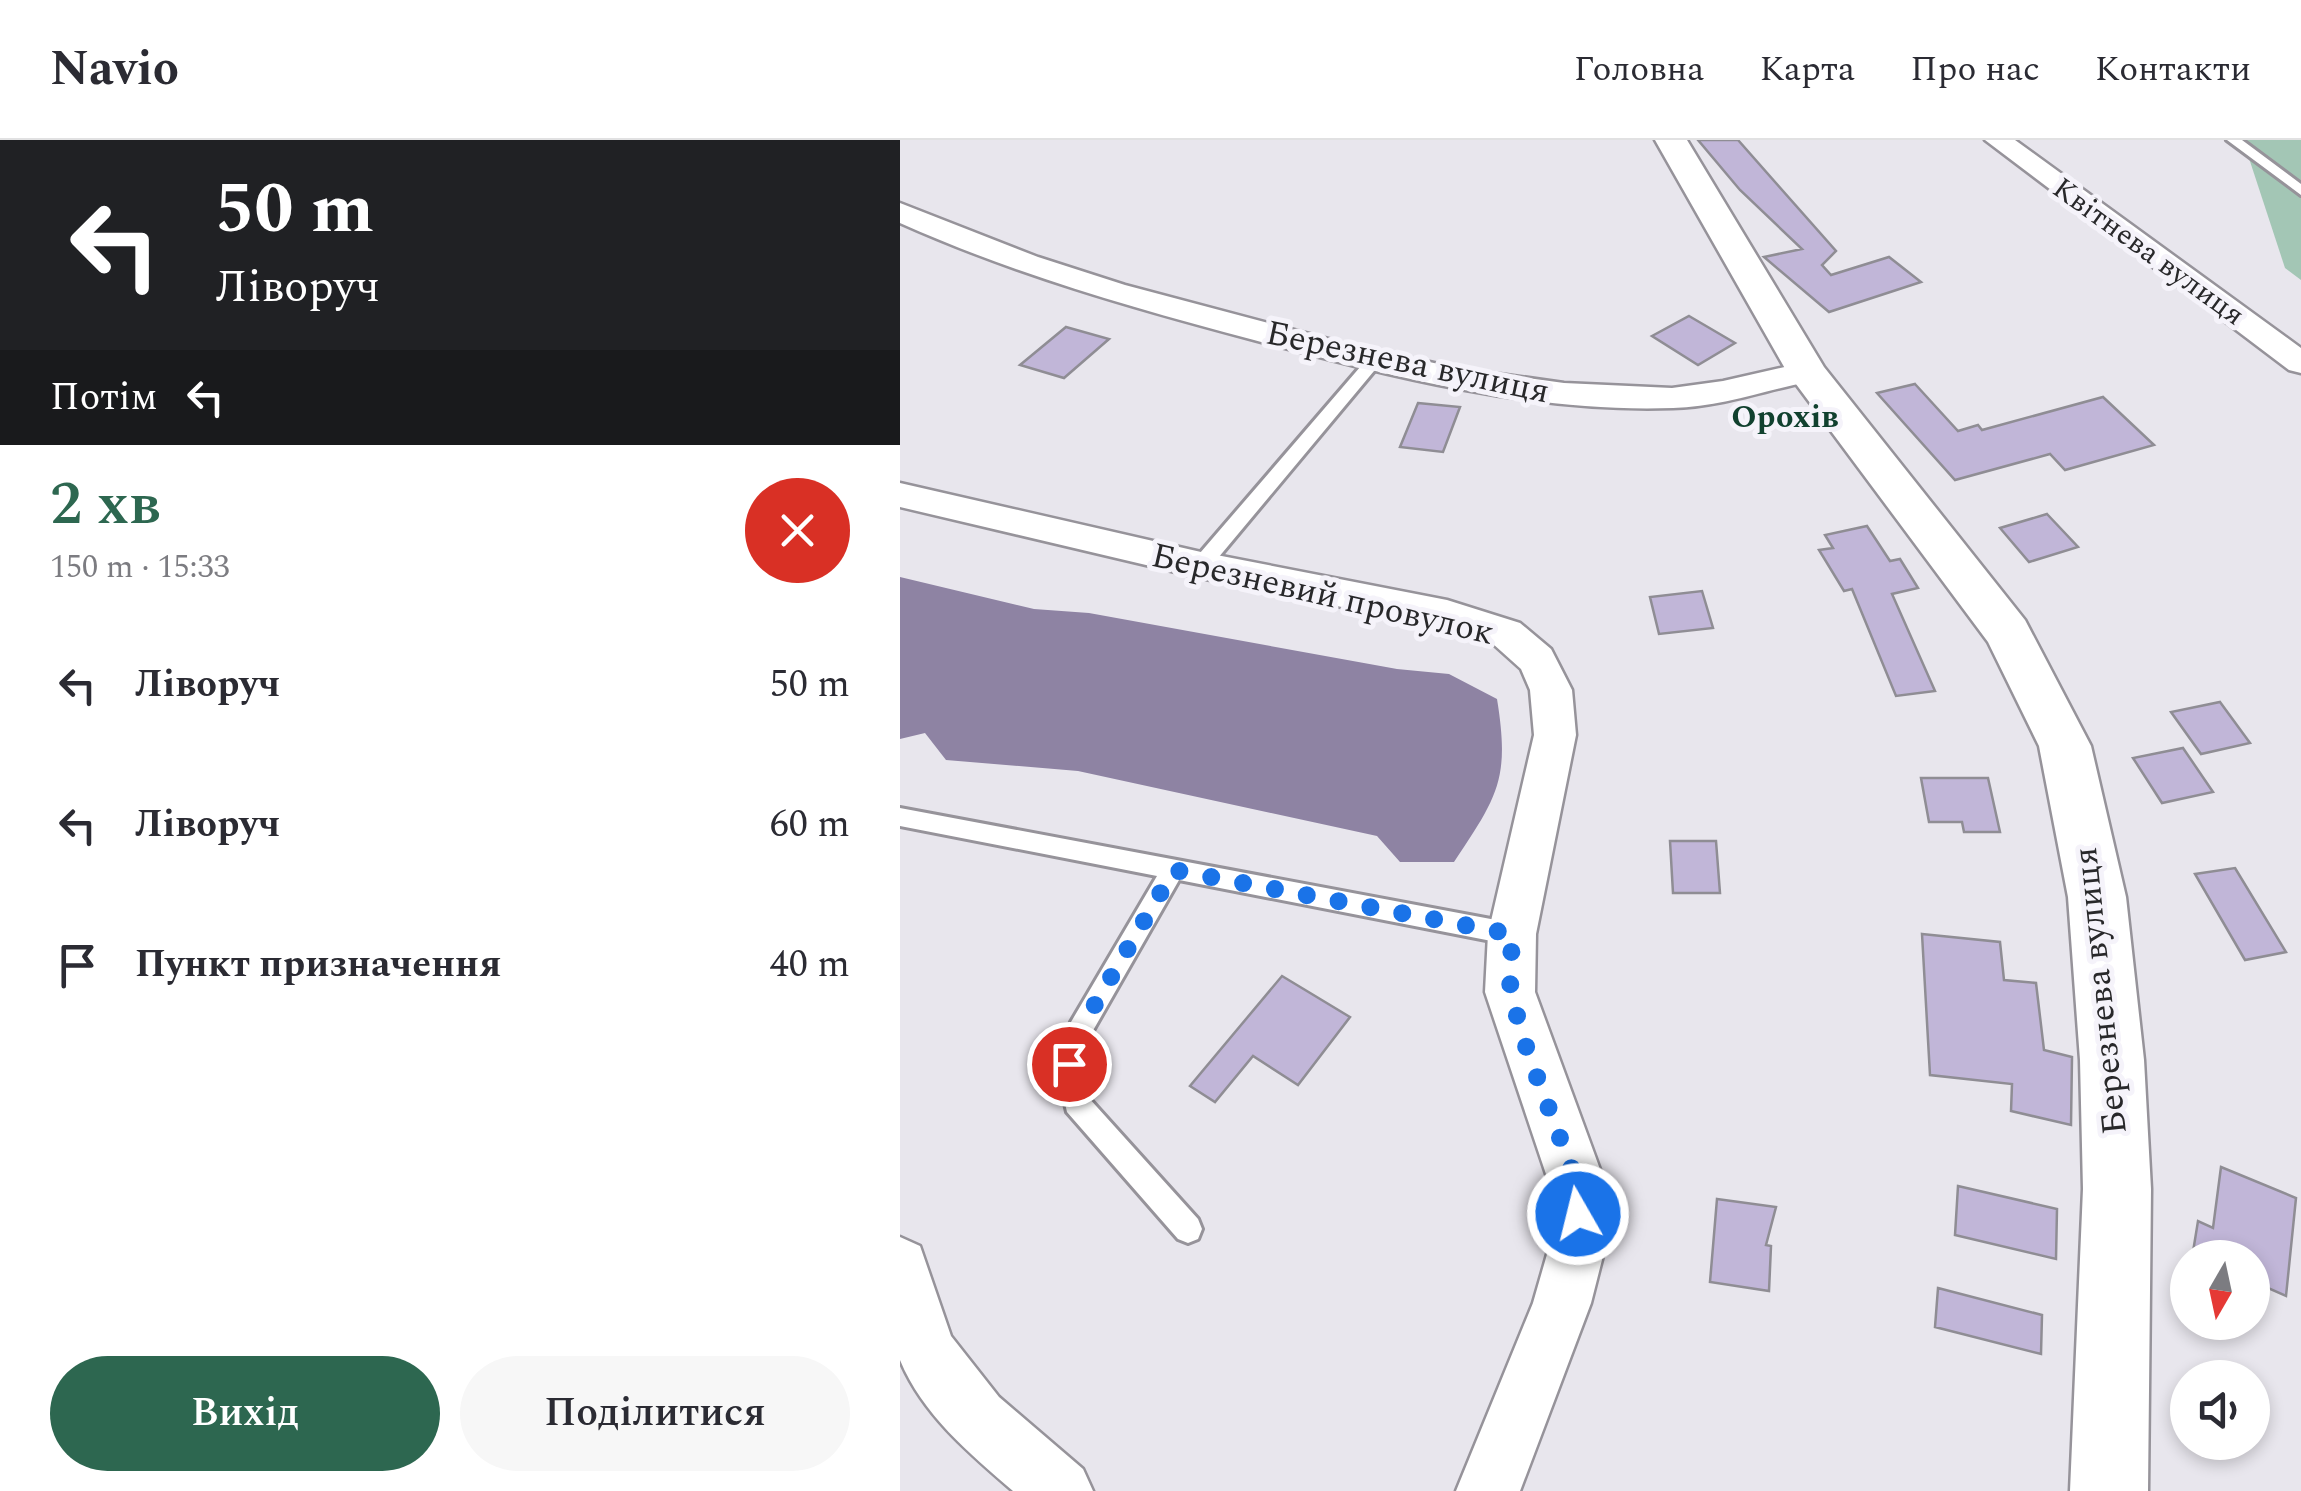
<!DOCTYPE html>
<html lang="uk">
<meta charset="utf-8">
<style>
:root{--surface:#fff;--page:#f7f7f7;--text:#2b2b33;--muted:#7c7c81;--line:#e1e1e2;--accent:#2d6750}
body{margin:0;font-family:Spectral,serif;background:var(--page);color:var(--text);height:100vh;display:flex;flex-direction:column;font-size:38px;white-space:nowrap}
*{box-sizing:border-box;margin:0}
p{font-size:32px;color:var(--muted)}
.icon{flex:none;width:55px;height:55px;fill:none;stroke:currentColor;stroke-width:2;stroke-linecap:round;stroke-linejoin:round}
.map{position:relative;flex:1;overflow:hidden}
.panel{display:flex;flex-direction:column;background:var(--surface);width:900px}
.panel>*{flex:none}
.top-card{background:#202124;color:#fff;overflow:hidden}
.needle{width:65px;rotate:189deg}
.tools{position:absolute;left:1270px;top:1100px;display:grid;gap:20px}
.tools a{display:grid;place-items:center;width:100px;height:100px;border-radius:50%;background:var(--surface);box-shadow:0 5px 15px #0003;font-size:50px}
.pin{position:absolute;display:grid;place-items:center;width:85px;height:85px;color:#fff;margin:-42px;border:5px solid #fff;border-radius:50%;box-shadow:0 2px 10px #0007}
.me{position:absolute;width:110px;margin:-55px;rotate:352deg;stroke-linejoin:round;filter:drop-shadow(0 0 8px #0008)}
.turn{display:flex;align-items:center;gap:35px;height:210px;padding:0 50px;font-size:45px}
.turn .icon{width:130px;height:130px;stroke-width:2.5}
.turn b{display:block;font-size:70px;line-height:85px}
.then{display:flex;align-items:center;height:95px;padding:0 50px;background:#0003;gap:20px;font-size:38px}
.round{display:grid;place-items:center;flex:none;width:105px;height:105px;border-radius:52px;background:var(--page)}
.headline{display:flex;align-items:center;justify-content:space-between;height:170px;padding:0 50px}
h1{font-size:60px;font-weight:600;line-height:75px;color:var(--accent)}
.primary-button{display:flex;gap:20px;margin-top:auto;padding:20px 50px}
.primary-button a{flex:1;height:115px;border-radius:60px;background:var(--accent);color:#fff;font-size:40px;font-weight:600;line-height:115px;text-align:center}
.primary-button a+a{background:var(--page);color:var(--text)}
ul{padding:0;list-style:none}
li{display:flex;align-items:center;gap:30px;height:140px;padding:0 50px}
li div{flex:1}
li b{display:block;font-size:38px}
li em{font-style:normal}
header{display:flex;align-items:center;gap:60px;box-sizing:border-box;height:140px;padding:0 50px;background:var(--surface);border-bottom:2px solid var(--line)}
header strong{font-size:48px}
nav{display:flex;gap:55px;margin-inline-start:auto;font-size:35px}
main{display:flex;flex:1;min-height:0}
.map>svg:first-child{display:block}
.green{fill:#a3c6b5}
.water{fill:#8e83a3}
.building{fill:#c1b6d8;stroke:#8f8d94;stroke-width:2.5}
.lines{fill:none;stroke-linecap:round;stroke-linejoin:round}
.lane-casing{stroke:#96939a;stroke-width:6}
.street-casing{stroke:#96939a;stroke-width:5}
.secondary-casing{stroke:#96939a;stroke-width:5}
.lane{fill:#fff;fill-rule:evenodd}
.street{fill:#fff;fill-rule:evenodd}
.secondary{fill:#fff;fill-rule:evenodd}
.route{stroke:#1a73e8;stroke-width:18;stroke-dasharray:0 32.4}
.labels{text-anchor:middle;stroke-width:10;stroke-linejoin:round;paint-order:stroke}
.far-street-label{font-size:30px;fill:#28282a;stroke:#f5f3fa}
.far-neighbourhood-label{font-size:32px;font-weight:bold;fill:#11412f;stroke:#f5f3fa}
.street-label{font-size:35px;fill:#28282a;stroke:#f5f3fa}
</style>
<header>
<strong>Navio</strong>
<nav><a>Головна</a><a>Карта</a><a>Про нас</a><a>Контакти</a></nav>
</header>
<main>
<section class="panel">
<div class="top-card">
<div class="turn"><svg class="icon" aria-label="left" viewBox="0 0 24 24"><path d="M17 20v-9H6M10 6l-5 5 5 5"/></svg><div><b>50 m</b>Ліворуч</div></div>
<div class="then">Потім<svg class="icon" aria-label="left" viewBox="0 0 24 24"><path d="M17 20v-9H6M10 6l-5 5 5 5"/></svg></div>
</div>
<div class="headline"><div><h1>2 хв</h1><p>150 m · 15:33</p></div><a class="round" style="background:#d93025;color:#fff"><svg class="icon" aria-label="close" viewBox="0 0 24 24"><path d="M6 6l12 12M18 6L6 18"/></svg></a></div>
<ul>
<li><svg class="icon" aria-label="left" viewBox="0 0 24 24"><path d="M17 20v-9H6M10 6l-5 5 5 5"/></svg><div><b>Ліворуч</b></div><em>50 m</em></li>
<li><svg class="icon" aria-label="left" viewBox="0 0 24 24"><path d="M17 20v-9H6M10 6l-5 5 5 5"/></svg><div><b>Ліворуч</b></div><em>60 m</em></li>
<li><svg class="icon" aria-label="arrive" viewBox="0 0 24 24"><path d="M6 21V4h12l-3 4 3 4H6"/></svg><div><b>Пункт призначення</b></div><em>40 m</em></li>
</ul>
<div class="primary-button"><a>Вихід</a><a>Поділитися</a></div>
</section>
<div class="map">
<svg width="1401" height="1351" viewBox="0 0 1401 1351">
<rect width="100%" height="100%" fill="#e8e6ed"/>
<!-- green -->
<path class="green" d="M 1343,0 L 1401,0 L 1401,140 L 1385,128 Z"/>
<!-- water -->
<path class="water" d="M 0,437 L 134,469 L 189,473 L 497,529 L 549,534 L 597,559 C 610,639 598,656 554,722 L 500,722 L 477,696 L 178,631 L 46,620 L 25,593 L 0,599 Z"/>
<!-- building -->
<path class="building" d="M 798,0 L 838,0 L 936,111 L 922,125 L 931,135 L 989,117 L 1021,142 L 929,172 L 864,117 L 902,109 L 840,50 Z
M 789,176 L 835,203 L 798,225 L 752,196 Z
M 166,187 L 209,199 L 164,238 L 120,225 Z
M 1015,244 L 1058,291 L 1078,285 L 1082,290 L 1203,257 L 1254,305 L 1165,330 L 1150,314 L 1055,340 L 977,253 Z
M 518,263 L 560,267 L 543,312 L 500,307 Z
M 1147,374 L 1178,407 L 1129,422 L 1100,388 Z
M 967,386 L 990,421 L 1000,419 L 1018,448 L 992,454 L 1035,551 L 996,556 L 952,449 L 944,451 L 919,410 L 933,408 L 925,395 Z
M 802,451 L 813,488 L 759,494 L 750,457 Z
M 1320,562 L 1350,603 L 1301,614 L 1271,572 Z
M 1283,608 L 1313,652 L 1262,663 L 1233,618 Z
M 1021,638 L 1088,638 L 1100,692 L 1064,692 L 1062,682 L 1029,682 Z
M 770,701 L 816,701 L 820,753 L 773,753 Z
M 1335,728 L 1386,812 L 1345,820 L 1295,734 Z
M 1022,794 L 1100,802 L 1104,840 L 1136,843 L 1144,910 L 1172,917 L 1171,985 L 1111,971 L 1112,944 L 1030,935 Z
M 382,836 L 450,877 L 398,945 L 353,916 L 315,962 L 290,946 Z
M 1321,1027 L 1396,1058 L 1386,1156 L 1352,1141 L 1352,1118 L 1292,1118 L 1298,1081 L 1313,1088 Z
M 1058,1046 L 1157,1069 L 1156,1119 L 1055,1095 Z
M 817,1059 L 876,1067 L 866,1105 L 871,1106 L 869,1151 L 810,1142 Z
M 1038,1148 L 1142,1175 L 1141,1214 L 1035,1187 Z"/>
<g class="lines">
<defs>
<path id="lane" d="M 1327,0 L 1342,0 L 1401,44 L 1401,55 Z
M 473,217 L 479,219 L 479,225 L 308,430 L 294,430 L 294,420 L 467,219 Z
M 0,668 L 612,783 L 621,786 L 624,794 L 621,802 L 612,805 L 279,740 L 191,894 L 182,924 L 188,957 L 298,1079 L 302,1089 L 298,1099 L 288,1103 L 278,1099 L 167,972 L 156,924 L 171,882 L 257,736 L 0,686 Z"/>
<path id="street" d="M 1085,0 L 1115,0 L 1401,208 L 1401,233 L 1389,230 Z
M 0,63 L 138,117 L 225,145 L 451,205 L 557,228 L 664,243 L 772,248 L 823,241 L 907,222 L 919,225 L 923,232 L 919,239 L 907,242 C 863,251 818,267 773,268 C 631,273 490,236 354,200 C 233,168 114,134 0,83 Z
M 0,343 L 301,412 L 547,460 L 620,483 L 651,509 L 672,550 L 676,595 L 636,794 L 635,852 L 705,1043 L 706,1104 L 691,1163 L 620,1351 L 556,1351 L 633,1163 L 650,1104 L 649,1043 L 585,852 L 588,794 L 634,595 L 630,550 L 621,529 L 592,503 L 544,488 L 301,438 L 0,367 Z
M 0,1097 L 20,1106 L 51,1196 L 99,1257 L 183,1329 L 193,1351 L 113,1351 C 70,1314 22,1274 0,1220 Z"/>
<path id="secondary" d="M 755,0 L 787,0 L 924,227 L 1125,480 L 1191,606 L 1226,757 L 1244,920 L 1251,1049 L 1248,1351 L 1170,1351 L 1183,1049 L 1180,920 L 1168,757 L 1139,606 L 1088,502 L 887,232 Z"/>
</defs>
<!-- lane casing -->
<use href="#lane" class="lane-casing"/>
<!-- street casing -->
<use href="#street" class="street-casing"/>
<!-- secondary casing -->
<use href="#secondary" class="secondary-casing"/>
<!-- lane -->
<use href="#lane" class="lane"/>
<!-- street -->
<use href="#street" class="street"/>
<!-- secondary -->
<use href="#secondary" class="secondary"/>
</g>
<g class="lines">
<!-- route -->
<path class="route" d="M 169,924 L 180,890 L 274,730 L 612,794 L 610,852 L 628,913 L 677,1043 L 678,1074"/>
</g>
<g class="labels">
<!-- far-street labels -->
<g class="far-street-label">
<text transform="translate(1249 111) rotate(36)" y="10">Квітнева вулиця</text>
</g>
<!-- far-neighbourhood labels -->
<g class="far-neighbourhood-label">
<text x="885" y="287">Орохів</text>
</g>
<!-- street labels -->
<g class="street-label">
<text transform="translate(508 221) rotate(12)" y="12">Березнева вулиця</text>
<text transform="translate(423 453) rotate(13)" y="12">Березневий провулок</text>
<text transform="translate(1199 851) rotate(-96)" y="12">Березнева вулиця</text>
</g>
</g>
</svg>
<div class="tools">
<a><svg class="needle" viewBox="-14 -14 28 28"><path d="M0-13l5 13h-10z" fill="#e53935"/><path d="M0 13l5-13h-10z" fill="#7c7c81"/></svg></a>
<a><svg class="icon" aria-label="sound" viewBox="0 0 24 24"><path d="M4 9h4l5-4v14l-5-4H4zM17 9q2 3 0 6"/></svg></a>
</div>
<div class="pin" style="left:169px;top:924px;background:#d93025"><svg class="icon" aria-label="arrive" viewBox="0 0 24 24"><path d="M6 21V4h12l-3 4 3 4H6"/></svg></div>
<svg class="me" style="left:678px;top:1074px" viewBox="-20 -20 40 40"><circle r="17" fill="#1a73e8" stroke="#fff" stroke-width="3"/><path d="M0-11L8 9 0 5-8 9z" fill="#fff"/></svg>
</div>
</main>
